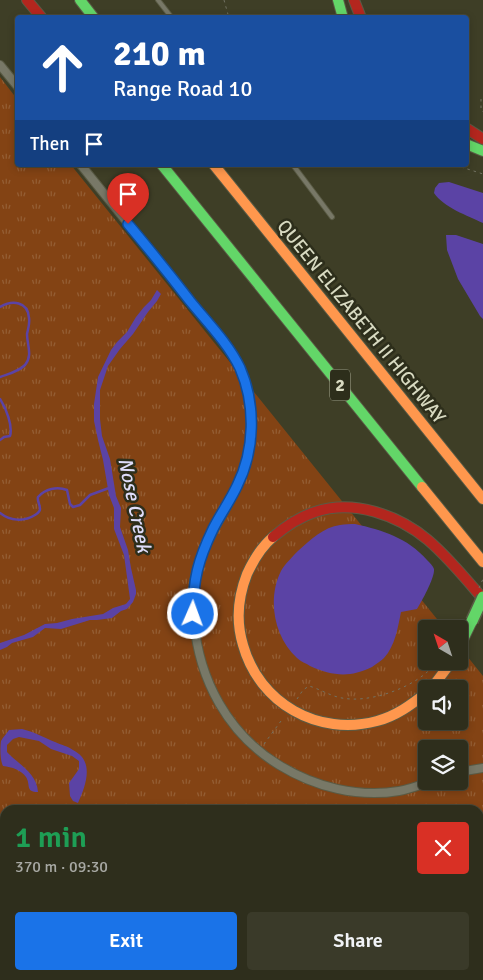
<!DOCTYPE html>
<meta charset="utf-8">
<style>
:root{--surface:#2e2e1c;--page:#3a3a29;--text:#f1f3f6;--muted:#a7a8a3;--line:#494a3b;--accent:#1a73e8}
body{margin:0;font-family:Signika,sans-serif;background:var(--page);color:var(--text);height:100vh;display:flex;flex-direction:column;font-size:19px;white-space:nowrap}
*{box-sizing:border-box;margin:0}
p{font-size:16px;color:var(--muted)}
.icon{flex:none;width:28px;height:28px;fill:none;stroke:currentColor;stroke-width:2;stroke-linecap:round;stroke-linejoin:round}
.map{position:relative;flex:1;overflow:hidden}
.side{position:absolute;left:0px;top:805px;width:484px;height:175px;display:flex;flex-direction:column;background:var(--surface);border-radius:15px 15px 0 0;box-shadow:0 2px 8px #0003,0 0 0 1px var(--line)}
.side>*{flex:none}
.guide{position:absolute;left:15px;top:15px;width:454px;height:152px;border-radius:5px;box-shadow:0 2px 8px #0003,0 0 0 1px var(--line);background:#1a4fa0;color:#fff;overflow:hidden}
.needle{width:32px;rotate:321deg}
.buttons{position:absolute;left:418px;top:620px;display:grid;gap:10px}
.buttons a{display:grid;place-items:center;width:50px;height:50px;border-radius:5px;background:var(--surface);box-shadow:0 2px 8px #0003,0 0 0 1px var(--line);font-size:25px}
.pin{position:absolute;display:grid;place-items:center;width:42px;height:42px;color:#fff;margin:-51px -21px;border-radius:50% 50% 50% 0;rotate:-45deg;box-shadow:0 0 5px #0007}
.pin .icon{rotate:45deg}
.me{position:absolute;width:55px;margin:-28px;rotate:2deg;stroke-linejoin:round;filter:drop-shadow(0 0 4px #0008)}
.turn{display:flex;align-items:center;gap:18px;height:105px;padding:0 15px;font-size:22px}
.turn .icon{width:65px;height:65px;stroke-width:2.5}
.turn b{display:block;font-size:35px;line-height:42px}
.then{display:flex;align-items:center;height:48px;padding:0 15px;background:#0003;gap:10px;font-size:19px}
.round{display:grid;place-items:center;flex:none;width:52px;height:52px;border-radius:5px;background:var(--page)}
.head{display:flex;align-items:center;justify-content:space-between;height:85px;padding:0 15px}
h1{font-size:30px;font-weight:600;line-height:38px;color:#1e9e55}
.action{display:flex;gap:10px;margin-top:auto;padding:10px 15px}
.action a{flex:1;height:58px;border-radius:5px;background:var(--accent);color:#fff;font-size:20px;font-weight:600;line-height:58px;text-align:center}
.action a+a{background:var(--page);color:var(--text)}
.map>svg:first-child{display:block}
.grass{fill:url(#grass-tufts);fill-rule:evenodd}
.water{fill:#5b43a5}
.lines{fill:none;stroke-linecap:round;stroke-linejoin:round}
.stream{stroke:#5b43a5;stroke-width:2.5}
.lane-casing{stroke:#5a5b45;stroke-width:6}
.street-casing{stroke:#5a5b45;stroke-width:10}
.fast-casing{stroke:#5a5b45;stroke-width:12}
.slow-casing{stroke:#5a5b45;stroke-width:12}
.jam-casing{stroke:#5a5b45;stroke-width:12}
.path{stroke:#727262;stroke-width:1;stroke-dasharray:2.5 4;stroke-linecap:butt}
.lane{stroke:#787867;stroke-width:4}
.street{stroke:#787867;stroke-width:8}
.fast{stroke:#63d668;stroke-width:10}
.slow{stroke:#ff974d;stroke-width:10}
.jam{stroke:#b3261e;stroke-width:10}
.fast-bridge-casing{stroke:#5a5b45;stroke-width:14;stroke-linecap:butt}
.path-bridge{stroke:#727262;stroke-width:1;stroke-dasharray:2.5 4;stroke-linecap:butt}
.fast-bridge{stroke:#63d668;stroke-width:11}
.route-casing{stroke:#114b97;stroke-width:12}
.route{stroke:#1a73e8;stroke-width:9}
.labels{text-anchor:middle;stroke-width:5;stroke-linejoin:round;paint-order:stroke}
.shield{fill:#2d2e1b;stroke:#a5a68f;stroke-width:1}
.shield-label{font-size:18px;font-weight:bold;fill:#d8dac1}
.street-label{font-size:19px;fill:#d8dac1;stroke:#2d2e1b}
.water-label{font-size:20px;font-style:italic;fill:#dfddfa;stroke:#2d2e1b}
</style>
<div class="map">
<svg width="483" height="980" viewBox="0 0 483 980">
<defs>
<pattern id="grass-tufts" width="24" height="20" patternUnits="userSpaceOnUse" patternTransform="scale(1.25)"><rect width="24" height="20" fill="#834314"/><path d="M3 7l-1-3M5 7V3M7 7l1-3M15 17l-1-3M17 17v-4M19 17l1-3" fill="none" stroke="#945e34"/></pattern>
</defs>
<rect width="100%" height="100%" fill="#3e3e26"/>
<!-- grass -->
<path class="grass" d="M 0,77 L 17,99 L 18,165 L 71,165 L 445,629 L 426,629 L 426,661 L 459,661 L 459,646 L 483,676 L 483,980 L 0,980 ZM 426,689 L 459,689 L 459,721 L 426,721 ZM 426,749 L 459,749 L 459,781 L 426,781 ZM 5,810 L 479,810 L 479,975 L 5,975 Z"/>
<!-- water -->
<path class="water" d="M 449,182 L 483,193 L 483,223 C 468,216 443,207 434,193 L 435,188 L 439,183 Z
M 446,235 L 456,235 L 483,244 L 483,319 L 480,316 L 458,279 L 447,250 Z
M 157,290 L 161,294 L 157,301 L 148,312 L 133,334 L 120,349 L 108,366 L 100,390 L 100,419 L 102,436 L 110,459 L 116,496 L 121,508 L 120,527 L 128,550 L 131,568 L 136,590 L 136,594 L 133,602 L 127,609 L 121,611 L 112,618 L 97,620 L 90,620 L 61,629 L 45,628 L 33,637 L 12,643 L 7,647 L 0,650 L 0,643 L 24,635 L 45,624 L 57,623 L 72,619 L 103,614 L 113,608 L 126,604 L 130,599 L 124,555 L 114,529 L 114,508 L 109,495 L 103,460 L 98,440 L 94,421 L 94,404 L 98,377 L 111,350 L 117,342 L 127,332 L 136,317 L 144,307 L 151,300 Z
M 355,524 C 382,530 408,538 427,560 C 430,563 433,566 434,569 C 435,577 422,601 417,609 L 401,612 C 398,627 395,646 384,658 C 381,661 376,664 372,667 C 350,678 332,676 310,666 C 306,663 301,662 297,658 C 274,637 267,599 281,571 C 285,564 293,556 299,550 C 310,540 324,527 340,525 C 345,524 350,524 355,524 Z
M 22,729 C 34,732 43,737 55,742 C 61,745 68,746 73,750 C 95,761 86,785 78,803 L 73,801 L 70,796 L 69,783 L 79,769 L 79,761 L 72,756 L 51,749 L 39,741 L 19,737 L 13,739 L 7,745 L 7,752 C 19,765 37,773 38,792 C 25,792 31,785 26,777 C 21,770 12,767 3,766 C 0,760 0,748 1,741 C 3,737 7,733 9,730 Z"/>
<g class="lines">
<!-- stream -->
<path class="stream" d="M 0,307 C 12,300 28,301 29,318 C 30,324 28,329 27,334 C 27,345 33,355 25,365 C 18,372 8,374 0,377
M 0,399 C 6,408 13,426 10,436 L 4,437 L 0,440
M 0,513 C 10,521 24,522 35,515 C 38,513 40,512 40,509 C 40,504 37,501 38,497 C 45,489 57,486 67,490 L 70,504 L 73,507 L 80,505 L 90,495 L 109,488"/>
<defs>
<path id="lane" d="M 158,0 L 172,18
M 293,165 L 332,217"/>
<path id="street" d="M 0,65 L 18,87
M 81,165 L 222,340 C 229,350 236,359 240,369 C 255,407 255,451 237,487 C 224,514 206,539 197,568 C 192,585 192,604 194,621 C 199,680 228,734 279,765 C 315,787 358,798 399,791 C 410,789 421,785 432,781
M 459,772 L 483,768"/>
<path id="fast" d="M 80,0 L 94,18
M 338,0 L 343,18
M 466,144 L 483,151
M 162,165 L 422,487
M 459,648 L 472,621"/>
<path id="slow" d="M 214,165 L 483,499
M 422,487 L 483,562
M 273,537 C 261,547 253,561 247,574 C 238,597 236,622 243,645 C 259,703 318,737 377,721 C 396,716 411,705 426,693
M 431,689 L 452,661"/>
<path id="jam" d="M 27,0 L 42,18
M 354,0 L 361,18
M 466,128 L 483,139
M 273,537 C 286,526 299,517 315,512 C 354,499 398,515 428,540 C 449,558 466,579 483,599"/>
</defs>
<!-- lane casing -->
<use href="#lane" class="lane-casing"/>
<!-- street casing -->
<use href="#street" class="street-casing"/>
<!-- fast casing -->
<use href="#fast" class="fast-casing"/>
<!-- slow casing -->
<use href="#slow" class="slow-casing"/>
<!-- jam casing -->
<use href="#jam" class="jam-casing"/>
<!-- path -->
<path class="path" d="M 224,0 L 229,18
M 481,99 L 481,109 L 483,112
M 455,165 L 483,174
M 297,699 L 303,690 L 309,686 C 320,689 330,696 342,698 C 368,703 406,690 426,673 C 430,670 433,665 437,661
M 264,744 L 281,721"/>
<!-- lane -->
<use href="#lane" class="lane"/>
<!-- street -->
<use href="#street" class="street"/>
<!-- fast -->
<use href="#fast" class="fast"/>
<!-- slow -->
<use href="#slow" class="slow"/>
<!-- jam -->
<use href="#jam" class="jam"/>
<defs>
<path id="fast-bridge" d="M 472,621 L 483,597"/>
</defs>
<!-- fast-bridge casing -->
<use href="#fast-bridge" class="fast-bridge-casing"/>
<!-- path-bridge -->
<path class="path-bridge" d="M 479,588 L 483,579"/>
<!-- fast-bridge -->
<use href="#fast-bridge" class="fast-bridge"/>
</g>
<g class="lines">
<defs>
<path id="route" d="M 128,224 C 149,249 170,275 190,301 C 207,322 228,343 240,368 C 256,405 255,450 237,486 C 230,501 220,515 213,529 C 198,560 193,580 193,614"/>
</defs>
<!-- route casing -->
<use href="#route" class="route-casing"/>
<!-- route -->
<use href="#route" class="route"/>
</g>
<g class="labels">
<!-- shield labels -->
<rect class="shield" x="330" y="369.5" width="20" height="31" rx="4"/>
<g class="shield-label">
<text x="340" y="391">2</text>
</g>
<!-- street labels -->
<g class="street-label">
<text transform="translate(362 321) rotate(51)" y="7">QUEEN ELIZABETH II HIGHWAY</text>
</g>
<!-- water labels -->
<g class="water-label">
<text transform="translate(135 505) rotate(78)" y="7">Nose Creek</text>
</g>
</g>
</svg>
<div class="buttons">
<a><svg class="needle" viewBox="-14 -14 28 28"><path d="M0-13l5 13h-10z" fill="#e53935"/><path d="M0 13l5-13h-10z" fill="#a7a8a3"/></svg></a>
<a><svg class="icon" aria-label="sound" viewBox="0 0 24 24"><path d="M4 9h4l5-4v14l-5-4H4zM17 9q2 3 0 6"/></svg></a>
<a><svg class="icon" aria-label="layers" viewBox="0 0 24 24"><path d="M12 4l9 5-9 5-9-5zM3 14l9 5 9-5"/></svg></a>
</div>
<div class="pin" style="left:128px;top:224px;background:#d93025"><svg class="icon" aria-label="arrive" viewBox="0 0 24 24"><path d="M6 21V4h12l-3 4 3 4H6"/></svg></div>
<svg class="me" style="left:193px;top:614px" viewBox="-20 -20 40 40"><circle r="17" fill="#1a73e8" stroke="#fff" stroke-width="3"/><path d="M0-11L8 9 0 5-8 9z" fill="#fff"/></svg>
<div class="guide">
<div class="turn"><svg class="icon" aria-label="ahead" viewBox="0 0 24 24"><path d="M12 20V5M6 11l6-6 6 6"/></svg><div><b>210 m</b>Range Road 10</div></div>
<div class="then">Then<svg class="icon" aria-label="arrive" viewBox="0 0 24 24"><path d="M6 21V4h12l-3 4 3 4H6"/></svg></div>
</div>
<section class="side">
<div class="head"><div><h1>1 min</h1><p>370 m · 09:30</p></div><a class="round" style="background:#d93025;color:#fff"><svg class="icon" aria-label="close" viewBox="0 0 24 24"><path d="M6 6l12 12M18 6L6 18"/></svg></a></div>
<div class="action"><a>Exit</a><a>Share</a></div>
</section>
</div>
